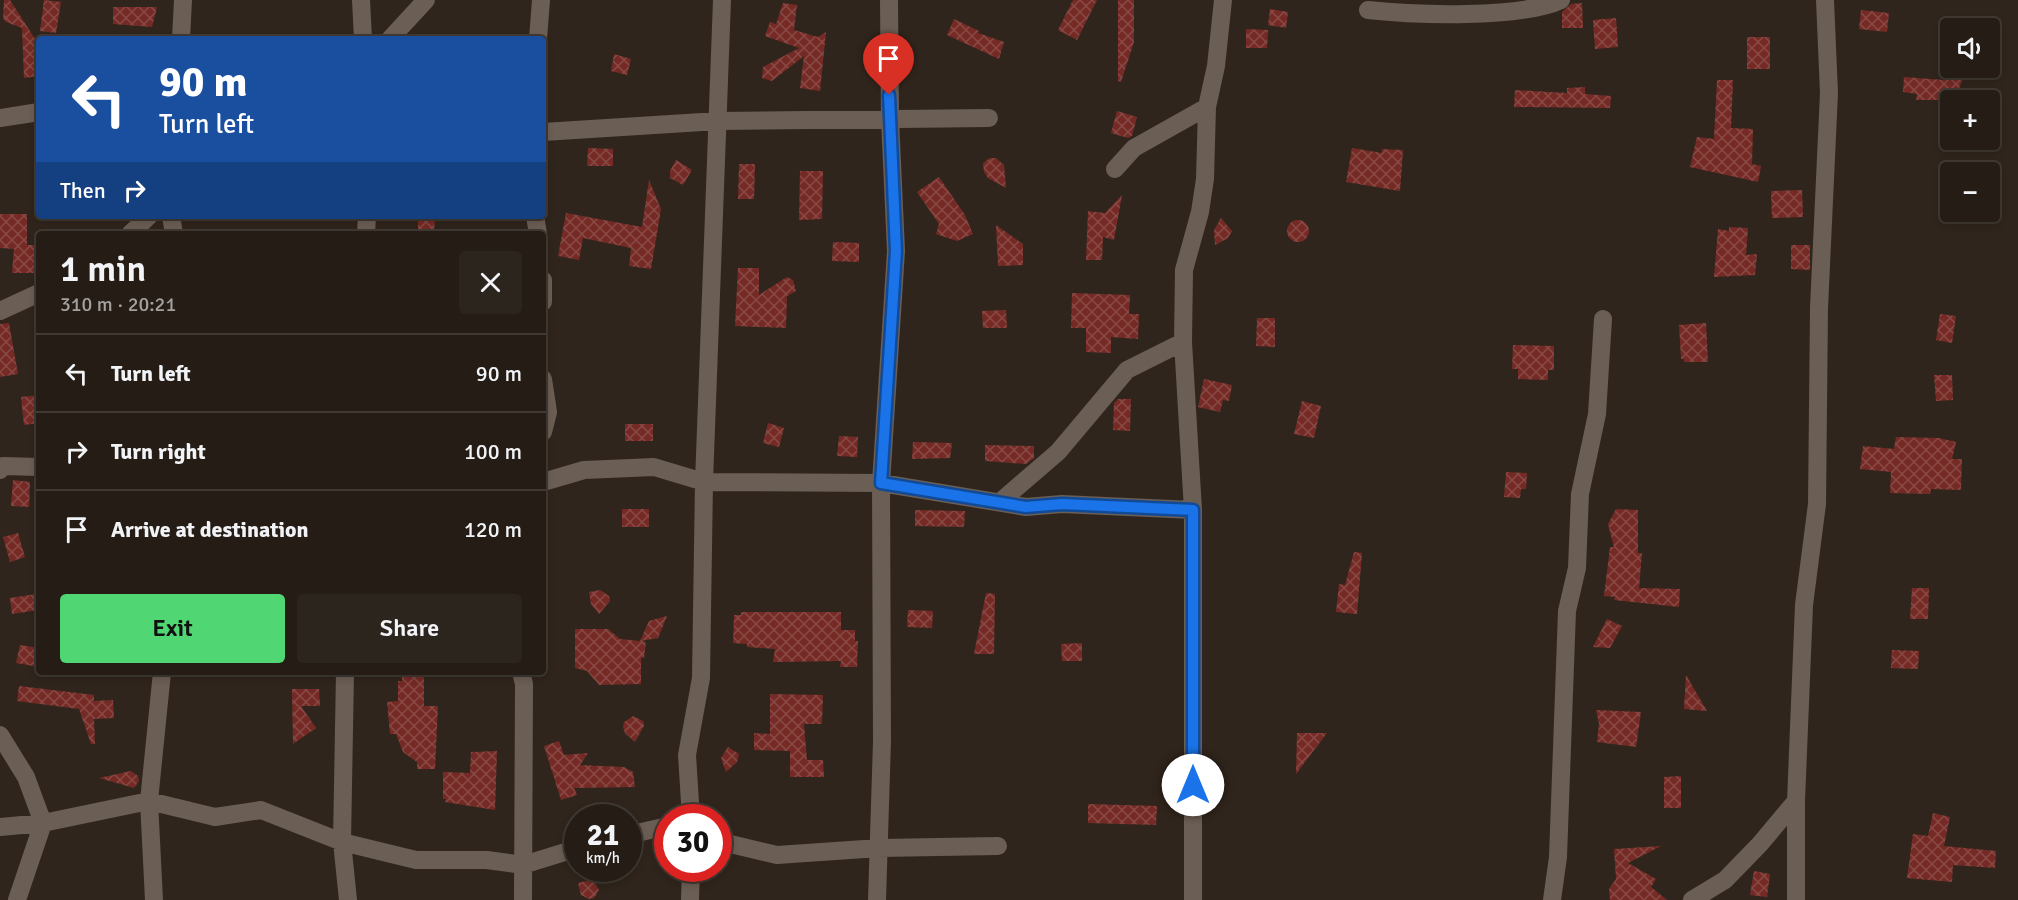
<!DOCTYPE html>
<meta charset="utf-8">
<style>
:root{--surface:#241c15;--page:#2c251e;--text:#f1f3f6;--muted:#a3a1a0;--line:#413a34;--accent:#51d674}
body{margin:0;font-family:Signika,sans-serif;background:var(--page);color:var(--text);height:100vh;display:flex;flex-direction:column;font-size:22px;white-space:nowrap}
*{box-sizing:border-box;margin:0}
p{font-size:20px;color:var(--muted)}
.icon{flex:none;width:33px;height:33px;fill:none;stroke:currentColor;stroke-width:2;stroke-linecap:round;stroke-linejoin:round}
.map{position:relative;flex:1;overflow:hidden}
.panel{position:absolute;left:36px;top:231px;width:510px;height:444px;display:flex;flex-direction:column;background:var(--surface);border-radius:6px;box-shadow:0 3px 9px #0003,0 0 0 2px var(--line)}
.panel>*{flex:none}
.guide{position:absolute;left:36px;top:36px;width:510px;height:183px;border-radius:6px;box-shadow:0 3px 9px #0003,0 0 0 2px var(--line);background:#1a4fa0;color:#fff;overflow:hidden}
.tools{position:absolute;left:1940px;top:18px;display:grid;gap:12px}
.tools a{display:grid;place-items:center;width:60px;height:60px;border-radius:6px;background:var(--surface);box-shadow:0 3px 9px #0003,0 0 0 2px var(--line);font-size:30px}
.speed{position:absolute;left:564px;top:804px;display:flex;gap:12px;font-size:30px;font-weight:700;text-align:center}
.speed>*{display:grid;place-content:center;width:78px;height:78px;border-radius:50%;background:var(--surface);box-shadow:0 3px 9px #0003,0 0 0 2px var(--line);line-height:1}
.speed small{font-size:15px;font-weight:400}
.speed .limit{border:9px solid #d22;background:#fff;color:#111}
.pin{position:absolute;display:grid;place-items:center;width:51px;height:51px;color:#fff;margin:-62px -26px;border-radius:50% 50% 50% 0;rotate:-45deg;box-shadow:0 0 6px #0007}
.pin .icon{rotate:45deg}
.me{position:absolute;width:66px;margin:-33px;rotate:0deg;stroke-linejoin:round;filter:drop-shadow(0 0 4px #0008)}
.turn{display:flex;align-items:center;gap:21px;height:126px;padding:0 24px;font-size:27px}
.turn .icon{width:78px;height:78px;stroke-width:2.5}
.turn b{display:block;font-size:42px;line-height:51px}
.then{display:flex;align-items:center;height:57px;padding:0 24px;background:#0003;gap:12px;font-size:22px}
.round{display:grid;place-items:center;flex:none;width:63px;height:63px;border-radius:6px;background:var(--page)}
.summary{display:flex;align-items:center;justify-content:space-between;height:102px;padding:0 24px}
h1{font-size:36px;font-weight:600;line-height:45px}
.action{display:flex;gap:12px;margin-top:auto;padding:12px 24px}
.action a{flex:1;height:69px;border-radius:6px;background:var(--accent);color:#111;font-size:24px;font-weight:600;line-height:69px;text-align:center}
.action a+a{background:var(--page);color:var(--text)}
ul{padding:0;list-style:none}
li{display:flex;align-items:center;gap:18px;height:78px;padding:0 24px;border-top:2px solid var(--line)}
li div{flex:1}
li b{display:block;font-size:22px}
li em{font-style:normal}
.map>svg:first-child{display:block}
.building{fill:url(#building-cross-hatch)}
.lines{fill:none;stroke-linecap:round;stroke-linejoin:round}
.minor{stroke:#6b5e54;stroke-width:18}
.route-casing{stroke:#114b97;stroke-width:15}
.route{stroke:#1a73e8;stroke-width:10}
</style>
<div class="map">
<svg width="2018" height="900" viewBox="0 0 2018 900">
<defs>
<pattern id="building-cross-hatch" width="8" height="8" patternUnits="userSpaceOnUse" patternTransform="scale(1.5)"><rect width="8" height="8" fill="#752a25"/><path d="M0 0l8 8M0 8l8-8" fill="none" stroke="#894944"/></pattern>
</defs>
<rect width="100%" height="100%" fill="#30251c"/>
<!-- building -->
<path class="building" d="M 4,0 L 10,0 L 39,45 L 39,76 L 24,78 L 22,28 L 6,22 L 3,18 Z
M 44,0 L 61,2 L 56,33 L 40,31 Z
M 1073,0 L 1097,0 L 1077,40 L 1058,30 Z
M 1118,0 L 1134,0 L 1134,42 L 1121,82 L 1118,81 Z
M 783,3 L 797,5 L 794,30 L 818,37 L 826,32 L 820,91 L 800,88 L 804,56 L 772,81 L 762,78 L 763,67 L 799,48 L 765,36 L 770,22 L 776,24 Z
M 1582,3 L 1583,28 L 1562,28 L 1562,12 L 1571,4 Z
M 113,7 L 157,7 L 152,27 L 113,24 Z
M 1270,9 L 1288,12 L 1286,28 L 1268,25 Z
M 1861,10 L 1889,13 L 1887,32 L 1859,29 Z
M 1616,18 L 1618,47 L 1595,49 L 1593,20 Z
M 954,19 L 979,31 L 978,33 L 1004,42 L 999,59 L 947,35 Z
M 1246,29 L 1268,30 L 1267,48 L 1246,48 Z
M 1747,37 L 1770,37 L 1770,69 L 1747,69 Z
M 614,54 L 631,59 L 627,75 L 611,71 Z
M 1947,72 L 1963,79 L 1954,100 L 1916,100 L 1917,94 L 1903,92 L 1904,77 L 1944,80 Z
M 1717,80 L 1733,80 L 1731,128 L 1753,129 L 1752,164 L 1761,166 L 1758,182 L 1690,167 L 1697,137 L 1714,139 Z
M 1585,87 L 1585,94 L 1611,96 L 1610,108 L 1514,107 L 1515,90 L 1567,93 L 1567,88 Z
M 1117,111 L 1137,117 L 1132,136 L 1128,138 L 1111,133 Z
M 588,148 L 613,149 L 613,166 L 587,166 Z
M 1352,148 L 1382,153 L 1382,149 L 1403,150 L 1400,191 L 1346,182 Z
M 990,158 L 996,158 L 1004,165 L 1006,188 L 988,178 L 984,172 L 983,163 Z
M 676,160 L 692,170 L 683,185 L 670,178 L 670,171 Z
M 739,164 L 755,164 L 754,199 L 738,199 Z
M 800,171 L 823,171 L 822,219 L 799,220 Z
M 939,177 L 965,215 L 973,234 L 957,241 L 936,234 L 939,224 L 917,192 Z
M 649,180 L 661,209 L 651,269 L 629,266 L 631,248 L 583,238 L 579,260 L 558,256 L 566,213 L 642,227 Z
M 1802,190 L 1803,217 L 1772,218 L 1771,191 Z
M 1122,195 L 1114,240 L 1103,237 L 1102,260 L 1086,260 L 1088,211 L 1105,213 Z
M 0,214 L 27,214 L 27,245 L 37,245 L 37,273 L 12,273 L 14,249 L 0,248 Z
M 418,216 L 435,216 L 434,234 L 418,234 Z
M 1221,218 L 1232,231 L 1228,238 L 1215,245 L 1214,230 Z
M1287 231a11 11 0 1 1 22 0a11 11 0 1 1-22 0Z
M 996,225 L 1023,244 L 1023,265 L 998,266 Z
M 1729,227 L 1748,228 L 1746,255 L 1757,254 L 1755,275 L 1714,277 L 1718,229 L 1729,231 Z
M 833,242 L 859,243 L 859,262 L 832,261 Z
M 1791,245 L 1810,245 L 1810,270 L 1791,269 Z
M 738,268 L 759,268 L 759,295 L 787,277 L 793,280 L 796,291 L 787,296 L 786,328 L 735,326 Z
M 1072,293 L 1130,295 L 1129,314 L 1139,314 L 1138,339 L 1111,337 L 1111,353 L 1086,352 L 1086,328 L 1071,328 Z
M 1006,310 L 1007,328 L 983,328 L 982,311 Z
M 1940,314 L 1956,316 L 1952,343 L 1936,340 Z
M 1257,318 L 1275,318 L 1275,347 L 1256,346 Z
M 9,323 L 18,374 L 0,377 L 0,324 Z
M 1706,323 L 1708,362 L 1684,362 L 1684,359 L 1681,359 L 1679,325 Z
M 1513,345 L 1554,346 L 1554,370 L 1548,370 L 1548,380 L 1518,379 L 1518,369 L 1512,369 Z
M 1934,375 L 1952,375 L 1953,400 L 1936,401 Z
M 1204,379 L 1232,385 L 1229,401 L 1223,400 L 1220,412 L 1198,407 Z
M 39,395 L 39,423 L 24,425 L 21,397 Z
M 1118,399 L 1131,399 L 1130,431 L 1113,430 L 1114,403 Z
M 1302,401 L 1321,406 L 1314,438 L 1294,434 Z
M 768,423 L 784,428 L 779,447 L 763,443 Z
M 625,424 L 653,424 L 653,441 L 625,441 Z
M 839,436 L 858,437 L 857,457 L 837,456 Z
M 1896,437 L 1939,438 L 1956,442 L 1952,459 L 1962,459 L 1961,490 L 1931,489 L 1930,494 L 1890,493 L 1891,472 L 1860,469 L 1863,446 L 1894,449 Z
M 913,442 L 952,443 L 950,458 L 912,459 Z
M 985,445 L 1034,446 L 1034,458 L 1026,464 L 985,461 Z
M 1506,472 L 1527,473 L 1526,489 L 1521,489 L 1520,498 L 1504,497 Z
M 13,480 L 30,482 L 29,507 L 11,506 Z
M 622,509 L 649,509 L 649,527 L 622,527 Z
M 1616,509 L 1638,510 L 1638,553 L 1642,553 L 1639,588 L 1680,589 L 1679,607 L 1614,600 L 1615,597 L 1604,596 L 1610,547 L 1614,547 L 1608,524 Z
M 915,510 L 965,511 L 964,527 L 915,526 Z
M 18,533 L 25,557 L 10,562 L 3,537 Z
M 1354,552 L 1362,553 L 1357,614 L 1336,612 L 1339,584 L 1345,585 Z
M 1912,588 L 1929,588 L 1928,619 L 1910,619 Z
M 600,590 L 609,596 L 610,601 L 599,614 L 591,604 L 589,592 Z
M 986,593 L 995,594 L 994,654 L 974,654 Z
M 36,594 L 38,610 L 12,614 L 10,598 Z
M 908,610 L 933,611 L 932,628 L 907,627 Z
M 741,612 L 841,612 L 841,630 L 855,630 L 855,641 L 858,641 L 857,667 L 840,667 L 841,661 L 773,662 L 775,649 L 747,647 L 747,644 L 733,643 L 734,615 L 741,615 Z
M 667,616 L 658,638 L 641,641 L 646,642 L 644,658 L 641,658 L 641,684 L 599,685 L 587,671 L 575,668 L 575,629 L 608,629 L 620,639 L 640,641 L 649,621 Z
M 1607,619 L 1622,626 L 1610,648 L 1593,647 Z
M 1082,643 L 1082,661 L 1062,661 L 1061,644 Z
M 20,645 L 39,648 L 39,667 L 16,663 Z
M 1892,650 L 1919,651 L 1918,669 L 1891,668 Z
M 402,672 L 424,672 L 424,706 L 438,706 L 435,769 L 417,769 L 417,762 L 403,752 L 396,734 L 390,734 L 387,702 L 398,701 L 398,681 L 402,681 Z
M 1686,675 L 1707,711 L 1684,709 Z
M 19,686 L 94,695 L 94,701 L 113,700 L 114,718 L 94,719 L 95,744 L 91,744 L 79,709 L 17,701 Z
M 292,689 L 319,689 L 320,706 L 301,706 L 316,728 L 293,744 Z
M 770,694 L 823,695 L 822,724 L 804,724 L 807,760 L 823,760 L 824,777 L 790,777 L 790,751 L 754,750 L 754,733 L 770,734 Z
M 1596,710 L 1641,712 L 1636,747 L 1597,742 L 1599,724 Z
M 633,716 L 643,721 L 644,726 L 635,742 L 625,733 L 623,727 L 624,722 Z
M 1297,733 L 1327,733 L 1296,774 Z
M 559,741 L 564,755 L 588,753 L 580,765 L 624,767 L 633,772 L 635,787 L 574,788 L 577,795 L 561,800 L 544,746 Z
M 728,747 L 739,754 L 737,762 L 726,772 L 721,758 Z
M 497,751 L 495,810 L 445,802 L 446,799 L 443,799 L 443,772 L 470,773 L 471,752 Z
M 131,771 L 138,776 L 139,781 L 134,788 L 99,778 Z
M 1681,776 L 1681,808 L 1664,808 L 1664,777 Z
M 1088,804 L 1157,806 L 1156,825 L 1088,823 Z
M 1933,813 L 1950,817 L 1944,846 L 1996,851 L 1995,868 L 1953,865 L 1952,882 L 1907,878 L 1913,834 L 1928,836 Z
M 1661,846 L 1628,863 L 1656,879 L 1651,887 L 1667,900 L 1610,900 L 1609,889 L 1616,879 L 1614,849 Z
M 1754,871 L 1770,874 L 1767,897 L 1750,895 Z
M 590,880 L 594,882 L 599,890 L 594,898 L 589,899 L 581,895 L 578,883 Z"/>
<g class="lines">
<!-- minor -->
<path class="minor" d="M 361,0 L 363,39
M 1368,10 C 1414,15 1520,19 1561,0
M 181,39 L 183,0
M 390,39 L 426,0
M 538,39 L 541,0
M 0,118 L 39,112
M 543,132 L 718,121 L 989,118
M 1115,169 L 1134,148 L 1207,107
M 171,216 L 174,234
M 535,216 L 538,234
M 130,234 L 149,216
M 366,234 L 367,216
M 543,280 L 543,302
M 0,311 L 39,293
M 543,379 L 548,412 L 543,432
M 0,470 L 3,466 L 39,467
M 543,482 L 584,470 L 654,467 L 704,482 L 722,0
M 1000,502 L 1058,452 L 1127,370 L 1183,342
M 345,672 L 342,842 L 348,900
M 521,672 L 524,684 L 523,900
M 0,735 L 26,777 L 43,823 L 17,900
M 691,818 L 687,755 L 701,678 L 704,482 L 881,483 L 1026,507 L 1062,504 L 1193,510
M 0,827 L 43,823 L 149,801 L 215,817 L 261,810 L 342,842 L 416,860 L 487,860 L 523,865 L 578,848
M 628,835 L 668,826
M 718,841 L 777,855 L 879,848 L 998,846
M 154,900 L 149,801 L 162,672
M 690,900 L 691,868
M 877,900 L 882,741 L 881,483 L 896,251 L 890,119 L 889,0
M 1193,900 L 1193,510 L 1183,342 L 1184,270 L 1200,212 L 1205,179 L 1207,107 L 1216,66 L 1223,0
M 1552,900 L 1558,857 L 1567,611 L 1577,568 L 1580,494 L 1597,414 L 1603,319
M 1692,900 L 1725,880 L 1760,844 L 1796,801
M 1796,900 L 1796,801 L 1804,605 L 1817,504 L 1819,308 L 1829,93 L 1825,0"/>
</g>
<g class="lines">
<defs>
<path id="route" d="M 889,95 L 896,251 L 881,483 L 1026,507 L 1062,504 L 1193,510 L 1193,785"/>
</defs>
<!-- route casing -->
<use href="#route" class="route-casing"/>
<!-- route -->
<use href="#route" class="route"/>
</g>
</svg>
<div class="tools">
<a><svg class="icon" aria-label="sound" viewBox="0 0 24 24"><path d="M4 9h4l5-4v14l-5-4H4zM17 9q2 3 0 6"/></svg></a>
<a>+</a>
<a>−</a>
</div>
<div class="speed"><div>21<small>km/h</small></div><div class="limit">30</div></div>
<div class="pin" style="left:889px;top:95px;background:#d93025"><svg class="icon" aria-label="arrive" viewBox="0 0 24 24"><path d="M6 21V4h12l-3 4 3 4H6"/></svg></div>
<svg class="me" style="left:1193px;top:785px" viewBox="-20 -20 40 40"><circle r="19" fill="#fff"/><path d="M0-13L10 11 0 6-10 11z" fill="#1a73e8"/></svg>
<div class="guide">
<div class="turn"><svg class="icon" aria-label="left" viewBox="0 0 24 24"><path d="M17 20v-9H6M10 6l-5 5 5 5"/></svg><div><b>90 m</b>Turn left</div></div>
<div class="then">Then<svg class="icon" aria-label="right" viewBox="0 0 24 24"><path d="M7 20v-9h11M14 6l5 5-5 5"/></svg></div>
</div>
<section class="panel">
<div class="summary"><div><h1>1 min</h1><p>310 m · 20:21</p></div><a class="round"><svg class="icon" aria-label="close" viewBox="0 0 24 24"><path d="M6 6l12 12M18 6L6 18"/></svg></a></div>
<ul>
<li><svg class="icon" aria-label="left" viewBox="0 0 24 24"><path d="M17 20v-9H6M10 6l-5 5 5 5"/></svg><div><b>Turn left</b></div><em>90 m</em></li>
<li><svg class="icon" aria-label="right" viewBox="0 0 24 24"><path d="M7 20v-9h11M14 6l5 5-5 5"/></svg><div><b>Turn right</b></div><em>100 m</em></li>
<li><svg class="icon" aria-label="arrive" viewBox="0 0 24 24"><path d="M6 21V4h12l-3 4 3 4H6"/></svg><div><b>Arrive at destination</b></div><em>120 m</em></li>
</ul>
<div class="action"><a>Exit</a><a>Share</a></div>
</section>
</div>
